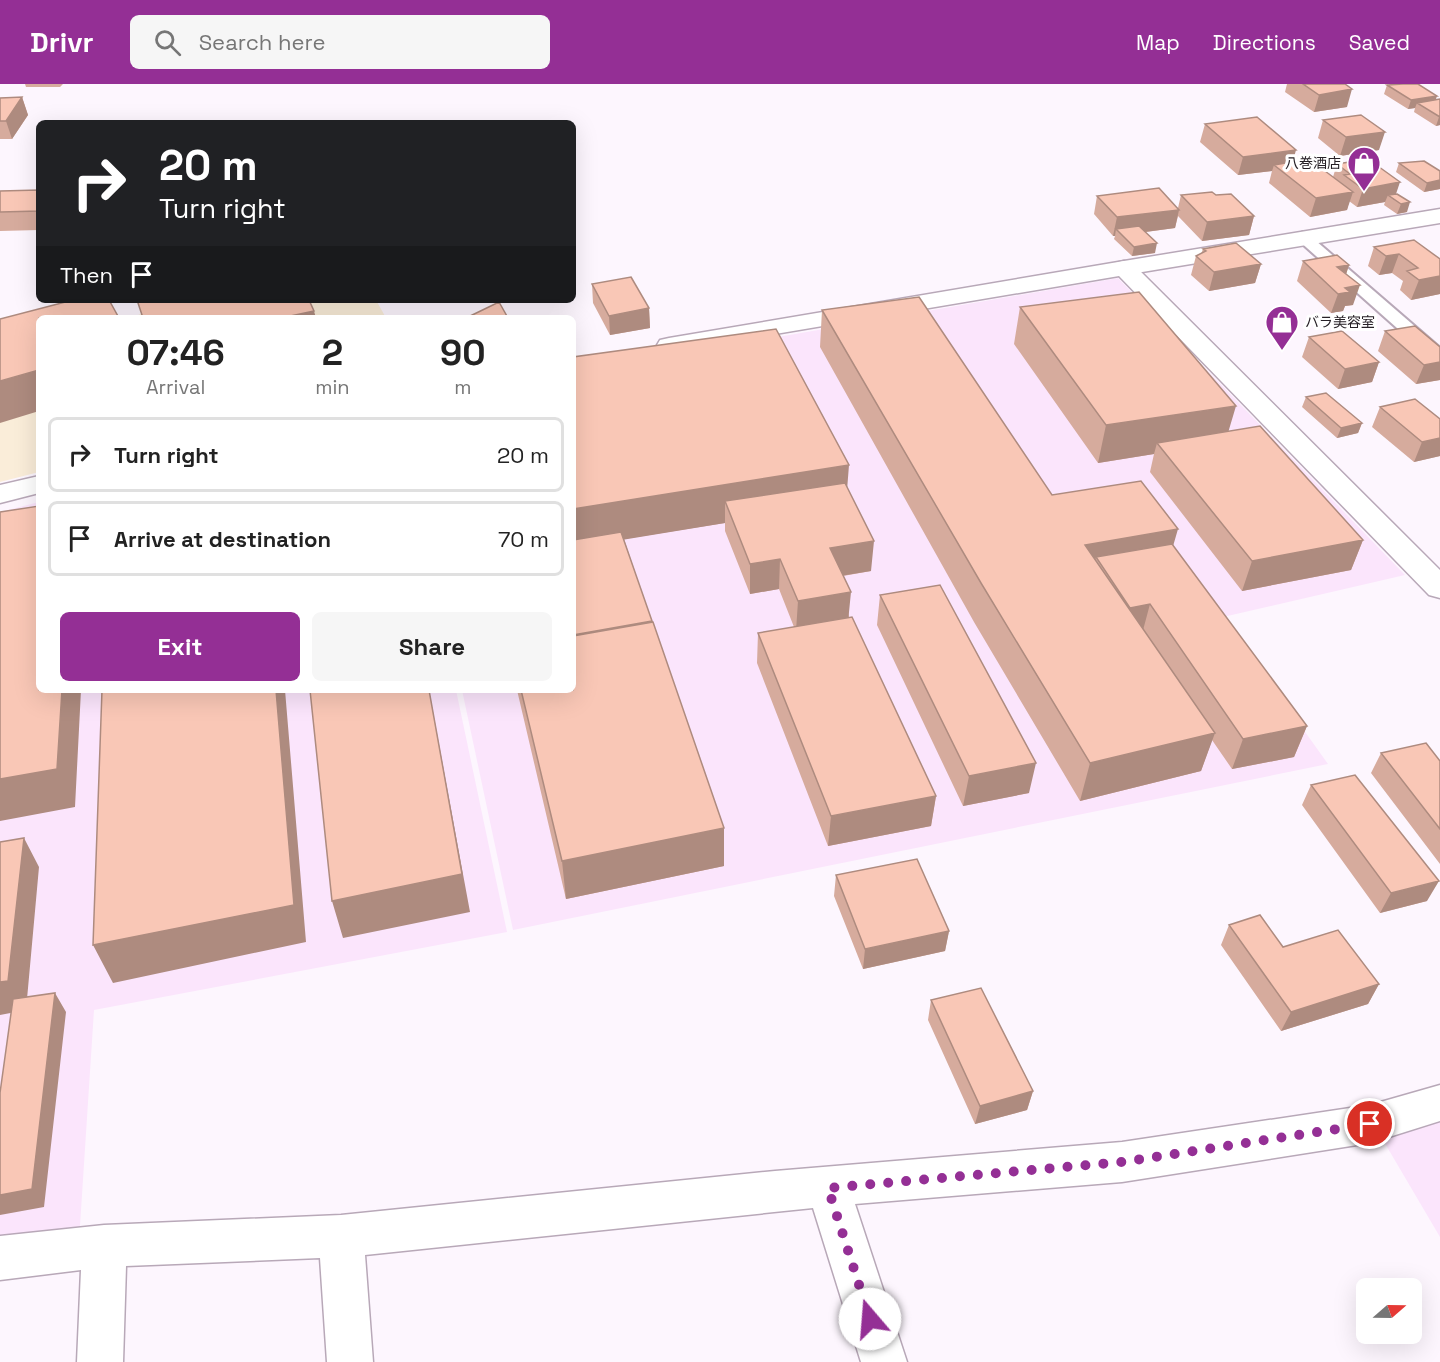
<!DOCTYPE html>
<meta charset="utf-8">
<style>
:root{--surface:#fff;--page:#f6f6f6;--text:#222;--muted:#767676;--line:#e0e0e0;--accent:#942f95}
body{margin:0;font-family:"Space Grotesk","Noto Sans JP",sans-serif;background:var(--page);color:var(--text);height:100vh;display:flex;flex-direction:column;font-size:22px;white-space:nowrap}
*{box-sizing:border-box;margin:0}
p{font-size:20px;color:var(--muted)}
.icon{flex:none;width:33px;height:33px;fill:none;stroke:currentColor;stroke-width:2;stroke-linecap:round;stroke-linejoin:round}
.map{position:relative;flex:1;overflow:hidden}
.drawer{position:absolute;left:36px;top:231px;width:540px;height:378px;display:flex;flex-direction:column;background:var(--surface);border-radius:9px;box-shadow:0 6px 24px #0002}
.drawer>*{flex:none}
.guide{position:absolute;left:36px;top:36px;width:540px;height:183px;border-radius:9px;box-shadow:0 6px 24px #0002;background:#202124;color:#fff;overflow:hidden}
.needle{width:39px;rotate:70deg}
.fabs{position:absolute;left:1356px;top:1194px;display:grid;gap:12px}
.fabs a{display:grid;place-items:center;width:66px;height:66px;border-radius:9px;background:var(--surface);box-shadow:0 6px 24px #0002;font-size:30px}
.pin{position:absolute;display:grid;place-items:center;width:51px;height:51px;color:#fff;margin:-26px;border:3px solid #fff;border-radius:50%;box-shadow:0 2px 6px #0007}
.me{position:absolute;width:66px;margin:-33px;rotate:342deg;stroke-linejoin:round;filter:drop-shadow(0 0 4px #0008)}
.turn{display:flex;align-items:center;gap:21px;height:126px;padding:0 24px;font-size:27px}
.turn .icon{width:78px;height:78px;stroke-width:2.5}
.turn b{display:block;font-size:42px;line-height:51px}
.then{display:flex;align-items:center;height:57px;padding:0 24px;background:#0003;gap:12px;font-size:22px}
.eta{display:flex;justify-content:space-evenly;align-items:center;height:102px;text-align:center}
.eta b{font-size:36px;font-weight:800;line-height:42px}
.button{display:flex;gap:12px;margin-top:auto;padding:12px 24px}
.button a{flex:1;height:69px;border-radius:9px;background:var(--accent);color:#fff;font-size:24px;font-weight:800;line-height:69px;text-align:center}
.button a+a{background:var(--page);color:var(--text)}
ul{padding:0;list-style:none}
li{display:flex;align-items:center;gap:18px;height:75px;margin:0 12px 9px;padding:0 12px;border:3px solid var(--line);border-radius:9px}
li div{flex:1}
li b{display:block;font-size:22px}
li em{font-style:normal}
header{display:flex;align-items:center;gap:36px;box-sizing:border-box;height:84px;padding:0 30px;background:var(--accent);color:#fff}
header strong{font-size:28px}
nav{display:flex;gap:33px;margin-inline-start:auto;font-size:21px}
.search{width:420px;height:54px;background:var(--page);display:flex;align-items:center;gap:15px;box-sizing:border-box;padding:0 21px;border-radius:9px;color:var(--muted);font-size:22px}
.map>svg:first-child{display:block}
.commercial{fill:#faedd9}
.built{fill:#fbe5fc}
.lines{fill:none;stroke-linecap:round;stroke-linejoin:round}
.lane-casing{stroke:#b8a8b8;stroke-width:4}
.street-casing{stroke:#b8a8b8;stroke-width:3}
.secondary-casing{stroke:#b8a8b8;stroke-width:3}
.lane{fill:#fff;fill-rule:evenodd}
.street{fill:#fff;fill-rule:evenodd}
.secondary{fill:#fff;fill-rule:evenodd}
.wall{fill:#d6ab9d}
.shaded-wall{fill:#ae8b7f}
.building{fill:#f9c7b6;stroke:#ae8b7f;stroke-width:1.5}
.route{stroke:#942f95;stroke-width:10;stroke-dasharray:0 18}
.labels{text-anchor:middle;stroke-width:6;stroke-linejoin:round;paint-order:stroke}
.far-poi-label{font-size:14px;fill:#272127;stroke:#fff;text-anchor:end}
</style>
<header>
<strong>Drivr</strong>
<div class="search"><svg class="icon" aria-label="search" viewBox="0 0 24 24"><circle cx="10" cy="10" r="6"/><path d="M15 15l6 6"/></svg>Search here</div>
<nav><a>Map</a><a>Directions</a><a>Saved</a></nav>
</header>
<div class="map">
<svg width="1440" height="1278" viewBox="0 0 1440 1278">
<rect width="100%" height="100%" fill="#fdf6fe"/>
<!-- commercial -->
<path class="commercial" d="M 174,216 L 376,216 L 386,234 L 131,234 Z
M 39,263 L 39,388 L 0,398 L 0,274 Z"/>
<!-- built -->
<path class="built" d="M 1118,194 L 1405,491 L 1223,533 L 1328,680 L 513,846 L 462,606 L 573,606 L 674,271 Z
M 39,418 L 39,606 L 456,606 L 507,848 L 94,926 L 79,1157 L 0,1163 L 0,428 Z
M 1440,1033 L 1440,1153 L 1380,1051 Z"/>
<g class="lines">
<defs>
<path id="lane" d="M 1303,148 L 1308,150 L 1440,264 L 1440,278 L 1434,277 L 1298,156 L 1295,153 Z"/>
<path id="street" d="M 1124,177 L 1132,179 L 1440,486 L 1440,514 L 1429,511 L 1119,192 L 669,268 L 660,266 L 657,261 L 660,256 L 669,254 Z
M 39,392 L 39,409 L 0,419 L 0,401 Z
M 1440,1001 L 1440,1037 L 1370,1059 L 1122,1098 L 855,1120 L 907,1278 L 861,1278 L 813,1124 L 365,1171 L 373,1278 L 327,1278 L 320,1174 L 126,1182 L 123,1278 L 77,1278 L 81,1186 L 0,1196 L 0,1152 L 104,1141 L 341,1131 L 775,1087 L 1122,1058 L 1370,1021 Z"/>
<path id="secondary" d="M 1440,125 L 1440,139 L 1124,191 L 1116,189 L 1112,184 L 1116,179 L 1124,177 Z"/>
</defs>
<!-- lane casing -->
<use href="#lane" class="lane-casing"/>
<!-- street casing -->
<use href="#street" class="street-casing"/>
<!-- secondary casing -->
<use href="#secondary" class="secondary-casing"/>
<!-- lane -->
<use href="#lane" class="lane"/>
<!-- street -->
<use href="#street" class="street"/>
<!-- secondary -->
<use href="#secondary" class="secondary"/>
</g>
<!-- wall -->
<path class="wall" d="M 25,0 L 63,0 L 60,3 L 26,3 Z
M 1287,0 L 1345,0 L 1347,23 L 1314,28 L 1285,8 Z
M 1387,1 L 1436,16 L 1440,15 L 1440,41 L 1436,42 L 1414,28 L 1415,24 L 1408,25 L 1384,10 Z
M 22,13 L 28,31 L 12,55 L 0,55 L 0,14 Z
M 1323,36 L 1379,66 L 1340,72 L 1318,54 Z
M 1205,40 L 1293,78 L 1333,93 L 1337,80 L 1396,110 L 1407,128 L 1397,130 L 1384,121 L 1385,118 L 1357,123 L 1349,117 L 1347,126 L 1310,133 L 1269,99 L 1272,87 L 1238,91 L 1200,58 Z
M 1399,79 L 1440,87 L 1440,105 L 1424,108 L 1396,88 Z
M 39,106 L 39,146 L 0,147 L 0,107 Z
M 1181,111 L 1216,111 L 1254,132 L 1249,151 L 1202,157 L 1178,132 L 1175,144 L 1146,148 L 1155,169 L 1132,172 L 1114,155 L 1115,152 L 1113,152 L 1094,130 L 1097,112 L 1178,124 Z
M 1374,163 L 1440,175 L 1440,210 L 1411,216 L 1400,206 L 1403,197 L 1392,189 L 1379,191 L 1368,182 Z
M 1203,165 L 1261,180 L 1255,199 L 1209,207 L 1191,191 L 1196,172 L 1201,170 Z
M 1303,177 L 1349,181 L 1346,190 L 1353,221 L 1345,222 L 1343,227 L 1331,229 L 1297,197 Z
M 592,200 L 649,224 L 650,244 L 610,251 L 593,219 Z
M 1020,223 L 1229,347 L 1363,456 L 1351,486 L 1242,507 L 1150,388 L 1154,370 L 1098,379 L 1014,260 Z
M 822,226 L 1052,411 L 1173,462 L 1307,642 L 1294,673 L 1232,685 L 1212,656 L 1201,687 L 1080,717 L 974,538 L 820,263 Z
M 1385,247 L 1440,263 L 1440,296 L 1416,300 L 1378,267 Z
M 1309,253 L 1379,278 L 1372,298 L 1338,305 L 1302,273 Z
M 573,273 L 847,403 L 871,487 L 843,492 L 849,533 L 936,712 L 931,742 L 828,762 L 757,579 L 758,549 L 794,543 L 779,505 L 750,510 L 725,447 L 725,439 L 624,455 L 652,539 L 724,744 L 724,782 L 566,815 L 517,606 L 573,606 Z
M 1306,313 L 1362,339 L 1358,349 L 1337,354 L 1302,323 Z
M 1380,323 L 1440,335 L 1440,372 L 1414,378 L 1372,343 Z
M 880,511 L 1029,709 L 963,722 L 877,541 Z
M 1381,669 L 1440,677 L 1440,780 L 1371,689 Z
M 1311,701 L 1427,817 L 1380,829 L 1302,721 Z
M 836,791 L 949,847 L 945,867 L 863,885 L 834,812 Z
M 1229,841 L 1283,863 L 1379,900 L 1368,920 L 1281,947 L 1221,861 Z
M 931,916 L 1033,1007 L 1027,1026 L 975,1040 L 928,936 Z"/>
<!-- shaded-wall -->
<path class="shaded-wall" d="M 1352,5 L 1347,23 L 1314,28 L 1319,11 Z
M 1437,12 L 1434,21 L 1417,19 L 1415,24 L 1408,25 L 1411,16 Z
M 22,13 L 28,31 L 12,55 L 6,37 Z
M 1439,33 L 1440,33 L 1440,41 L 1436,42 Z
M 1385,48 L 1379,66 L 1340,72 L 1346,53 Z
M 1296,66 L 1291,84 L 1274,81 L 1272,87 L 1238,91 L 1243,73 Z
M 1440,96 L 1440,105 L 1424,108 L 1427,99 Z
M 1400,98 L 1394,116 L 1388,111 L 1385,118 L 1357,123 L 1363,105 Z
M 1353,108 L 1347,126 L 1310,133 L 1316,114 Z
M 1410,118 L 1407,128 L 1397,130 L 1401,120 Z
M 1179,126 L 1175,144 L 1122,151 L 1116,145 L 1115,152 L 1113,152 L 1117,133 Z
M 1254,132 L 1249,151 L 1202,157 L 1207,138 Z
M 1157,159 L 1155,169 L 1132,172 L 1134,163 Z
M 1399,170 L 1392,189 L 1379,191 L 1386,172 Z
M 1261,180 L 1255,199 L 1209,207 L 1214,188 Z
M 1349,181 L 1343,200 L 1337,183 Z
M 1440,192 L 1440,210 L 1411,216 L 1419,196 Z
M 1360,201 L 1353,221 L 1345,222 L 1343,227 L 1331,229 L 1338,210 L 1345,204 Z
M 649,224 L 650,244 L 610,251 L 609,232 Z
M 314,227 L 316,234 L 281,234 Z
M 1379,278 L 1372,298 L 1338,305 L 1345,285 Z
M 1440,278 L 1440,296 L 1416,300 L 1424,281 Z
M 39,286 L 39,327 L 0,339 L 0,297 Z
M 1236,322 L 1225,359 L 1157,359 L 1154,370 L 1098,379 L 1106,341 Z
M 1362,339 L 1358,349 L 1337,354 L 1341,344 Z
M 1440,354 L 1440,372 L 1414,378 L 1422,358 Z
M 849,381 L 846,419 L 725,417 L 725,439 L 573,464 L 573,425 Z
M 1178,445 L 1167,483 L 1096,473 L 1090,497 L 1085,461 Z
M 1363,456 L 1351,486 L 1242,507 L 1252,477 Z
M 874,457 L 871,487 L 828,494 L 830,464 Z
M 780,475 L 779,505 L 750,510 L 750,480 Z
M 851,508 L 848,538 L 796,547 L 798,517 Z
M 1150,520 L 1142,550 L 1122,554 L 1130,524 Z
M 652,537 L 653,567 L 573,581 L 573,551 Z
M 62,606 L 81,606 L 75,723 L 0,737 L 0,695 Z
M 276,606 L 285,606 L 306,858 L 113,899 L 93,861 Z
M 429,606 L 470,828 L 343,854 L 332,817 Z
M 1307,642 L 1294,673 L 1232,685 L 1243,655 Z
M 1215,649 L 1201,687 L 1080,717 L 1090,679 Z
M 1036,679 L 1029,709 L 963,722 L 969,692 Z
M 936,712 L 931,742 L 828,762 L 831,732 Z
M 724,744 L 724,782 L 566,815 L 562,777 Z
M 24,754 L 39,783 L 26,926 L 0,931 L 0,898 Z
M 1439,797 L 1427,817 L 1380,829 L 1391,809 Z
M 949,847 L 945,867 L 863,885 L 865,865 Z
M 1379,900 L 1368,920 L 1281,947 L 1291,928 Z
M 55,909 L 66,928 L 44,1123 L 0,1131 L 0,1111 Z
M 1033,1007 L 1027,1026 L 975,1040 L 980,1022 Z"/>
<!-- building -->
<path class="building" d="M 1303,0 L 1345,0 L 1352,5 L 1319,11 Z
M 1403,0 L 1418,0 L 1437,12 L 1411,16 L 1387,1 Z
M 22,13 L 6,37 L 0,37 L 0,14 Z
M 1440,15 L 1440,33 L 1417,19 Z
M 1361,31 L 1385,48 L 1346,53 L 1323,36 Z
M 1257,33 L 1296,66 L 1243,73 L 1205,40 Z
M 1309,75 L 1353,108 L 1316,114 L 1274,81 Z
M 1368,75 L 1400,98 L 1363,105 L 1344,91 L 1350,90 L 1337,80 Z
M 1424,77 L 1440,87 L 1440,96 L 1427,99 L 1399,79 Z
M 1159,104 L 1179,126 L 1117,133 L 1097,112 Z
M 39,106 L 39,127 L 0,128 L 0,107 Z
M 1212,108 L 1216,111 L 1231,110 L 1254,132 L 1207,138 L 1181,111 Z
M 1397,110 L 1410,118 L 1401,120 L 1388,111 Z
M 1139,142 L 1157,159 L 1134,163 L 1116,145 Z
M 1414,156 L 1440,175 L 1440,192 L 1419,196 L 1407,187 L 1418,184 L 1399,170 L 1386,172 L 1374,163 Z
M 1236,159 L 1261,180 L 1214,188 L 1196,172 L 1206,167 L 1203,165 Z
M 1337,171 L 1349,181 L 1337,183 L 1360,201 L 1345,204 L 1350,208 L 1338,210 L 1303,177 Z
M 631,193 L 649,224 L 609,232 L 592,200 Z
M 1139,208 L 1236,322 L 1106,341 L 1020,223 Z
M 919,213 L 1052,411 L 1141,397 L 1178,445 L 1085,461 L 1215,649 L 1090,679 L 981,499 L 822,226 Z
M 73,216 L 109,216 L 119,234 L 39,234 L 39,286 L 0,297 L 0,235 Z
M 137,216 L 309,216 L 314,227 L 281,234 L 143,234 Z
M 499,218 L 508,234 L 466,234 Z
M 1415,242 L 1440,263 L 1440,278 L 1424,281 L 1385,247 Z
M 776,245 L 849,381 L 573,425 L 573,273 Z
M 1342,247 L 1379,278 L 1345,285 L 1309,253 Z
M 1326,309 L 1362,339 L 1341,344 L 1306,313 Z
M 1415,315 L 1440,335 L 1440,354 L 1422,358 L 1380,323 Z
M 1260,342 L 1363,456 L 1252,477 L 1157,359 Z
M 845,399 L 874,457 L 830,464 L 851,508 L 798,517 L 780,475 L 750,480 L 725,417 Z
M 39,422 L 39,606 L 62,606 L 57,685 L 0,695 L 0,428 Z
M 621,448 L 652,537 L 573,551 L 573,456 Z
M 1172,460 L 1307,642 L 1243,655 L 1150,520 L 1130,524 L 1096,473 Z
M 940,501 L 1036,679 L 969,692 L 880,511 Z
M 852,533 L 936,712 L 831,732 L 758,549 Z
M 653,538 L 724,744 L 562,777 L 521,606 L 573,606 L 573,552 Z
M 102,606 L 276,606 L 294,821 L 93,861 Z
M 310,606 L 429,606 L 462,790 L 332,817 Z
M 1426,659 L 1440,677 L 1440,745 L 1381,669 Z
M 1355,691 L 1439,797 L 1391,809 L 1311,701 Z
M 24,754 L 8,897 L 0,898 L 0,758 Z
M 917,775 L 949,847 L 865,865 L 836,791 Z
M 1260,831 L 1283,863 L 1338,846 L 1379,900 L 1291,928 L 1229,841 Z
M 981,904 L 1033,1007 L 980,1022 L 931,916 Z
M 55,909 L 32,1105 L 0,1111 L 0,1009 L 13,915 Z"/>
<g class="lines">
<!-- route -->
<path class="route" d="M 870,1235 L 828,1104 L 1122,1078 L 1370,1040"/>
</g>
<!-- icons -->
<defs>
<symbol id="shop-pin" viewBox="-11 -11 22 30"><path d="M0 17L-7.5 6A9.5 9.5 0 1 1 7.5 6Z" fill="#942f95" stroke="#fff"/><path d="M-5-2.5h2.3a2.7 3.5 0 0 1 5.4 0H5L5.5 6h-11ZM-1.5-2.5h3a1.5 2.3 0 0 0-3 0Z" fill="#fff"/></symbol>
</defs>
<g fill-rule="evenodd">
<use href="#shop-pin" x="1345" y="60" width="38" height="52"/>
<use href="#shop-pin" x="1263" y="219" width="38" height="52"/>
</g>
<g class="labels">
<!-- far-poi labels -->
<g class="far-poi-label">
<text x="1341" y="84">八巻酒店</text>
<text x="1305" y="243" text-anchor="start">バラ美容室</text>
</g>
</g>
</svg>
<div class="fabs">
<a><svg class="needle" viewBox="-14 -14 28 28"><path d="M0-13l5 13h-10z" fill="#e53935"/><path d="M0 13l5-13h-10z" fill="#767676"/></svg></a>
</div>
<div class="pin" style="left:1370px;top:1040px;background:#d93025"><svg class="icon" aria-label="arrive" viewBox="0 0 24 24"><path d="M6 21V4h12l-3 4 3 4H6"/></svg></div>
<svg class="me" style="left:870px;top:1235px" viewBox="-20 -20 40 40"><circle r="19" fill="#fff"/><path d="M0-13L10 11 0 6-10 11z" fill="#942f95"/></svg>
<div class="guide">
<div class="turn"><svg class="icon" aria-label="right" viewBox="0 0 24 24"><path d="M7 20v-9h11M14 6l5 5-5 5"/></svg><div><b>20 m</b>Turn right</div></div>
<div class="then">Then<svg class="icon" aria-label="arrive" viewBox="0 0 24 24"><path d="M6 21V4h12l-3 4 3 4H6"/></svg></div>
</div>
<section class="drawer">
<div class="eta">
<div><b>07:46</b><p>Arrival</p></div>
<div><b>2</b><p>min</p></div>
<div><b>90</b><p>m</p></div>
</div>
<ul>
<li><svg class="icon" aria-label="right" viewBox="0 0 24 24"><path d="M7 20v-9h11M14 6l5 5-5 5"/></svg><div><b>Turn right</b></div><em>20 m</em></li>
<li><svg class="icon" aria-label="arrive" viewBox="0 0 24 24"><path d="M6 21V4h12l-3 4 3 4H6"/></svg><div><b>Arrive at destination</b></div><em>70 m</em></li>
</ul>
<div class="button"><a>Exit</a><a>Share</a></div>
</section>
</div>
